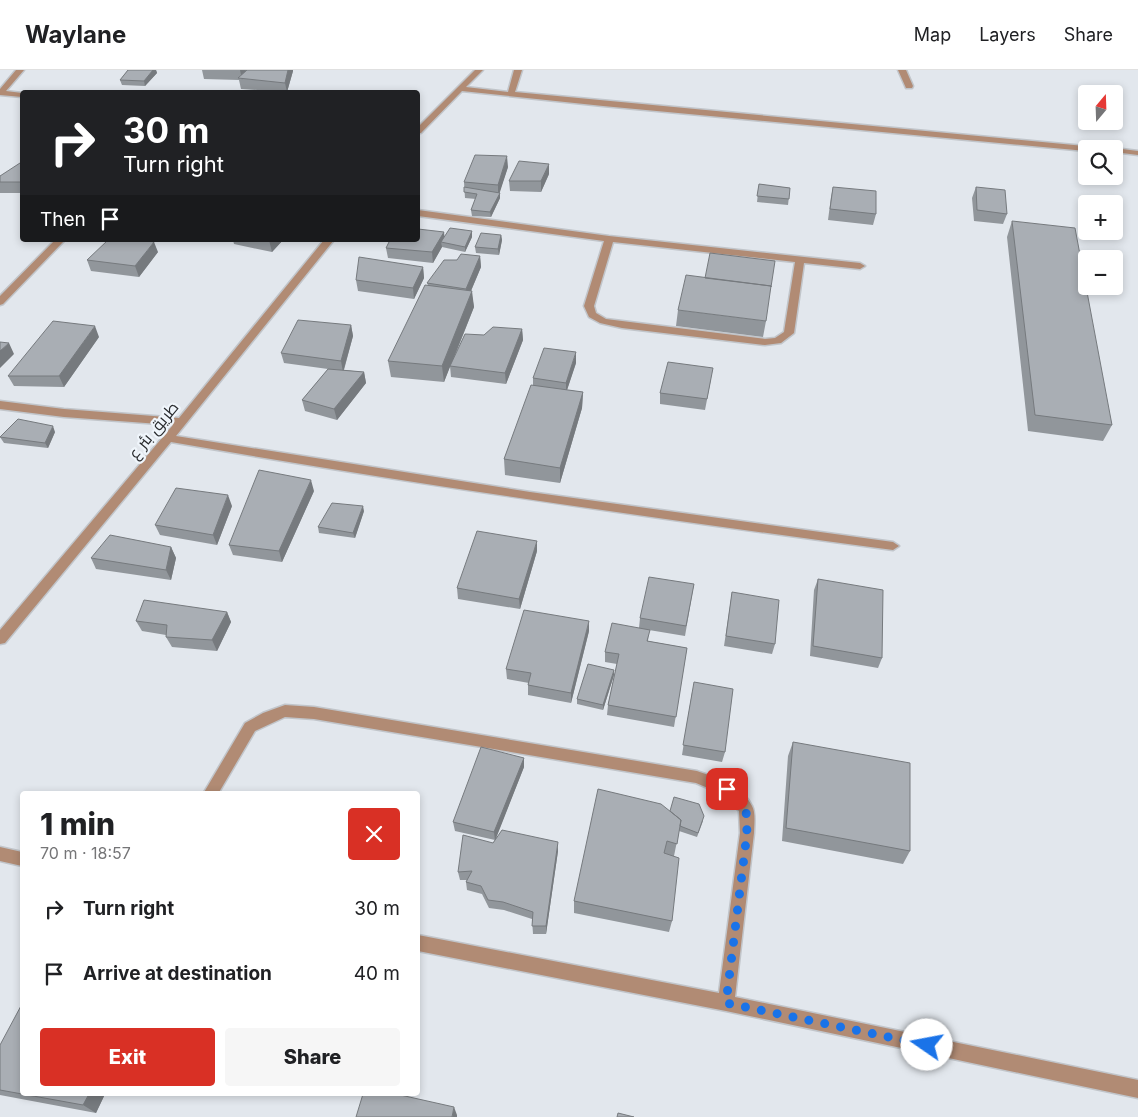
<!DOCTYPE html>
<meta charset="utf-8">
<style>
:root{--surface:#fff;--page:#f6f6f6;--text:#202124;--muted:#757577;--line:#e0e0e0;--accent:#d93025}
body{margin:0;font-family:Inter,Cairo,sans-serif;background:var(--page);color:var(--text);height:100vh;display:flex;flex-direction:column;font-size:19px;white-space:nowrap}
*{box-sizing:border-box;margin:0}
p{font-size:16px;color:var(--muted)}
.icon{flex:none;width:28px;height:28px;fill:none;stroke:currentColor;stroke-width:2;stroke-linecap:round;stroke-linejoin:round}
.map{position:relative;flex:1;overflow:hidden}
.details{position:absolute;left:20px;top:721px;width:400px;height:305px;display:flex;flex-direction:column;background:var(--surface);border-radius:5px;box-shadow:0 2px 8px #0003}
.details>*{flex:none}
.top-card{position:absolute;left:20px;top:20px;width:400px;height:152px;border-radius:5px;box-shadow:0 2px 8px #0003;background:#202124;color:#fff;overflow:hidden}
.needle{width:32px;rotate:19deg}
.buttons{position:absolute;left:1078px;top:15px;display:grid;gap:10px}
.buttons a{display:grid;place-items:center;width:45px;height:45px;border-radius:5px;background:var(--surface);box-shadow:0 2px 8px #0003;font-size:25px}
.pin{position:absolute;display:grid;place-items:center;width:42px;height:42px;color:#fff;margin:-21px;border-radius:10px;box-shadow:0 2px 8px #0006}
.me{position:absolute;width:55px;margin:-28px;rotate:282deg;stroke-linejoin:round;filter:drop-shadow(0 0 4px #0008)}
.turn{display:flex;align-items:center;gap:18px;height:105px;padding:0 20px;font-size:22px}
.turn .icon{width:65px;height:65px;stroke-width:2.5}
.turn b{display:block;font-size:35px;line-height:42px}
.then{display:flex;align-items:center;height:48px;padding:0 20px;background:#0003;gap:10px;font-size:19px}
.round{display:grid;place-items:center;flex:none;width:52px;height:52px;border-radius:5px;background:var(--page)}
.summary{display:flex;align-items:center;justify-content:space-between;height:85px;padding:0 20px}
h1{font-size:30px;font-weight:800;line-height:38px}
.cta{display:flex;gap:10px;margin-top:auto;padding:10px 20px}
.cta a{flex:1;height:58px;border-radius:5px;background:var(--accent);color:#fff;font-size:20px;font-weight:800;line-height:58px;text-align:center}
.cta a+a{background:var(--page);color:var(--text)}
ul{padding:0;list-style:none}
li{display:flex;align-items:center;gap:15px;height:65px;padding:0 20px}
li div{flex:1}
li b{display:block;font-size:19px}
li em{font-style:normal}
header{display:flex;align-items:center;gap:30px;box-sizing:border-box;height:70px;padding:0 25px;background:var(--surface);border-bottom:1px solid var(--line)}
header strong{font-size:24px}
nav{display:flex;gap:28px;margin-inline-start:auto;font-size:18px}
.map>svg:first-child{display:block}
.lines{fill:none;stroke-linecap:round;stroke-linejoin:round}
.minor-casing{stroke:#c1c5ca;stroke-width:3}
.minor{fill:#b18b74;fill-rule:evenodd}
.wall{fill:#91969b}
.shaded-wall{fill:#767a7e}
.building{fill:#a9aeb4;stroke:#767a7e}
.route{stroke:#1a73e8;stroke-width:9;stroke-dasharray:0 16.2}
.labels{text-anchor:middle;stroke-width:4.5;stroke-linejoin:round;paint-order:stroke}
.street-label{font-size:16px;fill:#282a2d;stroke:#eff5fb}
</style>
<header>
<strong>Waylane</strong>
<nav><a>Map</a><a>Layers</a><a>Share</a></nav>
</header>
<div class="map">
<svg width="1138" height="1047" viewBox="0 0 1138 1047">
<rect width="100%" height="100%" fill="#e2e7ed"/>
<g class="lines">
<defs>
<path id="minor" d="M 16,0 L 24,0 L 6,21 L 22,23 L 22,27 L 0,25 L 0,19 Z
M 475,0 L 483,0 L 466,17 L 508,22 L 514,0 L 522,0 L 515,22 L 1095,77 L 1099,79 L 1086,79 L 1086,81 L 603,36 L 462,21 L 421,63 L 418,63 L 418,57 Z
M 898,0 L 906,0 L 913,16 L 912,18 L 906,18 Z
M 1114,78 L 1138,81 L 1138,85 L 1114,82 L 1114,79 L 1111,79 Z
M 418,140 L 609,166 L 860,193 L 865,196 L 860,199 L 804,193 L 794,263 L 781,273 L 765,275 L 622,258 L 600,253 L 589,247 L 584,236 L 604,171 L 418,146 ZM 613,172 L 795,192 L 784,262 L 775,268 L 765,269 L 606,249 L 596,243 L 594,236 Z
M 55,170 L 65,170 L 3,234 L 0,235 L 0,226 Z
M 324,170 L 334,170 L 176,366 L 530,422 L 893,472 L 899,476 L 893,480 C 652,448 411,414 171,372 L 5,573 L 0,574 L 0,560 L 173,355 L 64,347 L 0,339 L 0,331 L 64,339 L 179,348 Z
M 285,635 L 314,637 L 697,701 C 715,707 743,716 752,736 C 756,743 754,755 754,763 L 735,927 L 1138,1010 L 1138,1028 L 726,941 L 418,881 L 418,865 L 719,923 L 740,763 L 739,741 L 722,724 L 696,713 L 314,649 L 285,647 L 255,661 L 218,724 L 203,724 L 245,653 L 263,643 Z
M 0,777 L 22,782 L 22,796 L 0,791 Z"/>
</defs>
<!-- minor casing -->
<use href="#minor" class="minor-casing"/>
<!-- minor -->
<use href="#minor" class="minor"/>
</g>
<!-- wall -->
<path class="wall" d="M 128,0 L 156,0 L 157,3 L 145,16 L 122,15 L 120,10 Z
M 202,0 L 293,0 L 293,1 L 287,22 L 241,19 L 239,10 L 204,9 Z
M 22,94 L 22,123 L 0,123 L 0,106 Z
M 508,97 L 499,123 L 500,128 L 491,147 L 472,146 L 471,140 L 476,129 L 465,128 L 464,112 Z
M 549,104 L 541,122 L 510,121 L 509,111 Z
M 759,114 L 790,118 L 788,135 L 757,132 Z
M 833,117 L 876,144 L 873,155 L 828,150 L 831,127 Z
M 976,117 L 1007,144 L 1003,154 L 974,151 L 972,128 Z
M 1012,151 L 1112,355 L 1103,371 L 1028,361 L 1007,167 Z
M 472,161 L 472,167 L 465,182 L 442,177 L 433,193 L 388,188 L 386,178 L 444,162 L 444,167 Z
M 501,165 L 502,170 L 499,185 L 476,183 L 475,177 Z
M 233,170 L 283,170 L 272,182 L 234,174 Z
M 158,182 L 139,207 L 91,201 L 87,190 Z
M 480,186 L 481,197 L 471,221 L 474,237 L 452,293 L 484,265 L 522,259 L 523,270 L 506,314 L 451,307 L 450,296 L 444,312 L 391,307 L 388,291 L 428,215 L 427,213 L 457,190 Z
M 423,197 L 424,208 L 414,229 L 358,221 L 356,210 Z
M 678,240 L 766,251 L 763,267 L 676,256 Z
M 351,255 L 353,266 L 344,300 L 364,302 L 366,313 L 337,350 L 305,341 L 302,330 L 328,299 L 284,293 L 281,283 Z
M 99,267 L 64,317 L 14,316 L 8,306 Z
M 576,293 L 567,320 L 583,322 L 582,338 L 560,413 L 505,405 L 504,389 L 533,315 L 533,308 Z
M 711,309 L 705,340 L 660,334 L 660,323 Z
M 55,362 L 48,378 L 4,373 L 0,367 Z
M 314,421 L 282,492 L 233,485 L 229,475 Z
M 232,436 L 217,475 L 160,465 L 155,455 Z
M 364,441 L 355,468 L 319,463 L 318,457 Z
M 171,477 L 176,488 L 171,510 L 96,499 L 91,488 Z
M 537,481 L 520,539 L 458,529 L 457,518 Z
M 818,509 L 882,588 L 878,598 L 810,586 L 814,520 Z
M 694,514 L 685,566 L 649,560 L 648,571 L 687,578 L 674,657 L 607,645 L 608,635 L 617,594 L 605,592 L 605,582 L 639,558 L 640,548 Z
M 732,522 L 775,574 L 772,584 L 724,576 Z
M 227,542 L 231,552 L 217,581 L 172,577 L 166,567 L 166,565 L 142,561 L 136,551 Z
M 589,561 L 571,633 L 528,625 L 528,615 L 529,613 L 507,609 L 506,599 Z
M 614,605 L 603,640 L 577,634 L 577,629 Z
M 692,622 L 725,682 L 722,692 L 682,685 Z
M 793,672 L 910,781 L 903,794 L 782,771 L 788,686 Z
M 524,688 L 524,697 L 496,767 L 558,781 L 546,864 L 533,864 L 532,849 L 504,840 L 489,838 L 482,824 L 467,820 L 466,812 L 467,810 L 460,810 L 458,802 L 493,773 L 495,770 L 455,761 L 453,752 Z
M 670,741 L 703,751 L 697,767 L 679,761 L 674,786 L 672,851 L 669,862 L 574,843 L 574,831 Z
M 0,975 L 105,1024 L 96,1043 L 0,1025 Z"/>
<!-- shaded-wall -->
<path class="shaded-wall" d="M 153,0 L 156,0 L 157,3 L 145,16 L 144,11 Z
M 240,0 L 246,0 L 242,10 Z
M 288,0 L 293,0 L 293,1 L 287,22 L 285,13 Z
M 507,86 L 508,97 L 499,125 L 500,123 L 500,128 L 491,147 L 490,142 L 498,125 L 498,115 Z
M 549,94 L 549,104 L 541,122 L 541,111 Z
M 472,161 L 472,167 L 465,182 L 465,177 Z
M 444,162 L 445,172 L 441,172 L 442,177 L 433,193 L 432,182 Z
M 501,165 L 502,170 L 499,185 L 498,179 Z
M 269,170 L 283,170 L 272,182 Z
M 154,172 L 158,182 L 139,207 L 135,196 Z
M 480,186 L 481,197 L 467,230 L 466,219 Z
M 423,197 L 424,208 L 414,229 L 413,218 Z
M 472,221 L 474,237 L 444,312 L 442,296 Z
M 351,255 L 353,266 L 343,302 L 341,291 Z
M 95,256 L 99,267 L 64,317 L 59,306 Z
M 522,259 L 523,270 L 506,314 L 505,303 Z
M 9,273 L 14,284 L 0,298 L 0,281 Z
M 576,282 L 576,293 L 566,323 L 566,313 Z
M 364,302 L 366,313 L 337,350 L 334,339 Z
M 583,322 L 582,338 L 560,413 L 560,398 Z
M 53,356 L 55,362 L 48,378 L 45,373 Z
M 311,410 L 314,421 L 282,492 L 279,481 Z
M 228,425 L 232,436 L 217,475 L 213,465 Z
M 363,436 L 364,441 L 355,468 L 353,463 Z
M 537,471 L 537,481 L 520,539 L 519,529 Z
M 171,477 L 176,488 L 171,510 L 166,500 Z
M 227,542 L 231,552 L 217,581 L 212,570 Z
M 589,551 L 589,561 L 571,633 L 571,623 Z
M 614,600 L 614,605 L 603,640 L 603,635 Z
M 524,688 L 524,697 L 495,771 L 494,762 Z
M 558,772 L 558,781 L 546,864 L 546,856 Z
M 89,1024 L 105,1024 L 96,1043 L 83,1035 Z
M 454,1037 L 457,1045 L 457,1047 L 452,1047 Z"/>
<!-- building -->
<path class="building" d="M 128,0 L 153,0 L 144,11 L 120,10 Z
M 247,0 L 288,0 L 285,13 L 238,8 Z
M 475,85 L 507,86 L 498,115 L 464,112 Z
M 519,91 L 549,94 L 541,111 L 509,111 Z
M 20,93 L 22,94 L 22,112 L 0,112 L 0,106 Z
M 759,114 L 790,118 L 789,129 L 757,126 Z
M 464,117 L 500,123 L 490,142 L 471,140 L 477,124 L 464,122 Z
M 833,117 L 876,121 L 876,144 L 830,139 Z
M 976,117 L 1005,120 L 1007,144 L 977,140 Z
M 1012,151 L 1075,158 L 1112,355 L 1035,345 Z
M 450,158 L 472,161 L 465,177 L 441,172 Z
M 418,159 L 444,162 L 432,182 L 386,178 L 390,170 L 418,170 Z
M 481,163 L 501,165 L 498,179 L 475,177 Z
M 108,170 L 144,170 L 154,172 L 135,196 L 87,190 Z
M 710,183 L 775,191 L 771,217 L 771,216 L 705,208 Z
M 461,184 L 480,186 L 466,219 L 427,213 L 444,190 L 457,190 Z
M 359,187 L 423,197 L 413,218 L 356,210 Z
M 686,205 L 771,216 L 766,251 L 678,240 Z
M 425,215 L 472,221 L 442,296 L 388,291 Z
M 298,250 L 351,255 L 341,291 L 281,283 Z
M 53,251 L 95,256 L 59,306 L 8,306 Z
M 493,257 L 522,259 L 505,303 L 450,296 L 465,264 L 484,265 Z
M 0,272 L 9,273 L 0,281 Z
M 544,278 L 576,282 L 566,313 L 533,308 Z
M 668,292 L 713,298 L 707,329 L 660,323 Z
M 328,299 L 364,302 L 334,339 L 302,330 Z
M 531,315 L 583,322 L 560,398 L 504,389 Z
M 18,349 L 53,356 L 45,373 L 0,367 Z
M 259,400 L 311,410 L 279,481 L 229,475 Z
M 176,418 L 228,425 L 213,465 L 155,455 Z
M 332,433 L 363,436 L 353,463 L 318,457 Z
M 477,461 L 537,471 L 519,529 L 457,518 Z
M 110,465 L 171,477 L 166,500 L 91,488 Z
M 649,507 L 694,514 L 686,556 L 640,548 Z
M 818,509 L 883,520 L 882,588 L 813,576 Z
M 732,522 L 779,530 L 775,574 L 726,566 Z
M 144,530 L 227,542 L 212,570 L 166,567 L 167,555 L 136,551 Z
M 524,540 L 589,551 L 571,623 L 528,615 L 531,603 L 506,599 Z
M 612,553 L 650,560 L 647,571 L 687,578 L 676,647 L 608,635 L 619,584 L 605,582 Z
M 588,594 L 614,600 L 603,635 L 577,629 Z
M 694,612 L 733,619 L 725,682 L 683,675 Z
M 793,672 L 910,693 L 910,781 L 786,758 Z
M 481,677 L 524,688 L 494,762 L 453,752 Z
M 598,719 L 661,734 L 681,750 L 677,774 L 667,771 L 664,783 L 679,788 L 672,851 L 574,831 Z
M 674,727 L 699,734 L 704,746 L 698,763 L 680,756 L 681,750 L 670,741 Z
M 502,760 L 558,772 L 546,856 L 532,856 L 533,842 L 503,832 L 488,830 L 481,816 L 466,812 L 472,801 L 458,802 L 463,765 L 493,773 Z
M 22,934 L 22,1024 L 89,1024 L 83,1035 L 0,1020 L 0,975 Z
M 363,1024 L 396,1024 L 454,1037 L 452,1047 L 356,1047 Z
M 618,1043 L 634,1047 L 617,1047 Z"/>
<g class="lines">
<!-- route -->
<path class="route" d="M 727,719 L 746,738 L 747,763 L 726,933 L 927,975"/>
</g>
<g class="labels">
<!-- street labels -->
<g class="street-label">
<text transform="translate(153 360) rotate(-50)" y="6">طريق بئر ع</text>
</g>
</g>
</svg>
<div class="buttons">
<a><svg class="needle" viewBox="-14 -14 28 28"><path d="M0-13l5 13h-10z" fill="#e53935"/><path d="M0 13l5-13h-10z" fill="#757577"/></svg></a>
<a><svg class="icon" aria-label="search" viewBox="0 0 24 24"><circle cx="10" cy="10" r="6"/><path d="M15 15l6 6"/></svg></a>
<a>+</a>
<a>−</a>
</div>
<div class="pin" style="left:727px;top:719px;background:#d93025"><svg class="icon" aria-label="arrive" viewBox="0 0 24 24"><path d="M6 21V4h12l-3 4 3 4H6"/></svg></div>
<svg class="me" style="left:927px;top:975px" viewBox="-20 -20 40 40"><circle r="19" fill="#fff"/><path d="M0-13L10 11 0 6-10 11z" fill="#1a73e8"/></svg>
<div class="top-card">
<div class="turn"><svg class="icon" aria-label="right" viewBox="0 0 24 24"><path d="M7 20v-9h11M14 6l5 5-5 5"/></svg><div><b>30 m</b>Turn right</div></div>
<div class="then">Then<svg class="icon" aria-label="arrive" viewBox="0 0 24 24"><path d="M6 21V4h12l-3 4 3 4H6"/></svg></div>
</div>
<section class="details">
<div class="summary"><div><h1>1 min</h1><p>70 m · 18:57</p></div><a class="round" style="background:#d93025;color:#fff"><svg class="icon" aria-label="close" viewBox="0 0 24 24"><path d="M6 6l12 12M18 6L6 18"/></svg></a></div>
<ul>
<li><svg class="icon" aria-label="right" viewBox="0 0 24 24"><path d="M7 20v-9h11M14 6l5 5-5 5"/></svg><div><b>Turn right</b></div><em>30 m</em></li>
<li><svg class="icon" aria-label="arrive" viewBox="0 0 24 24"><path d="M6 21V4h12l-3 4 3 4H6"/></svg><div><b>Arrive at destination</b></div><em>40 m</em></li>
</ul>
<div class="cta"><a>Exit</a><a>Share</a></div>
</section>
</div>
